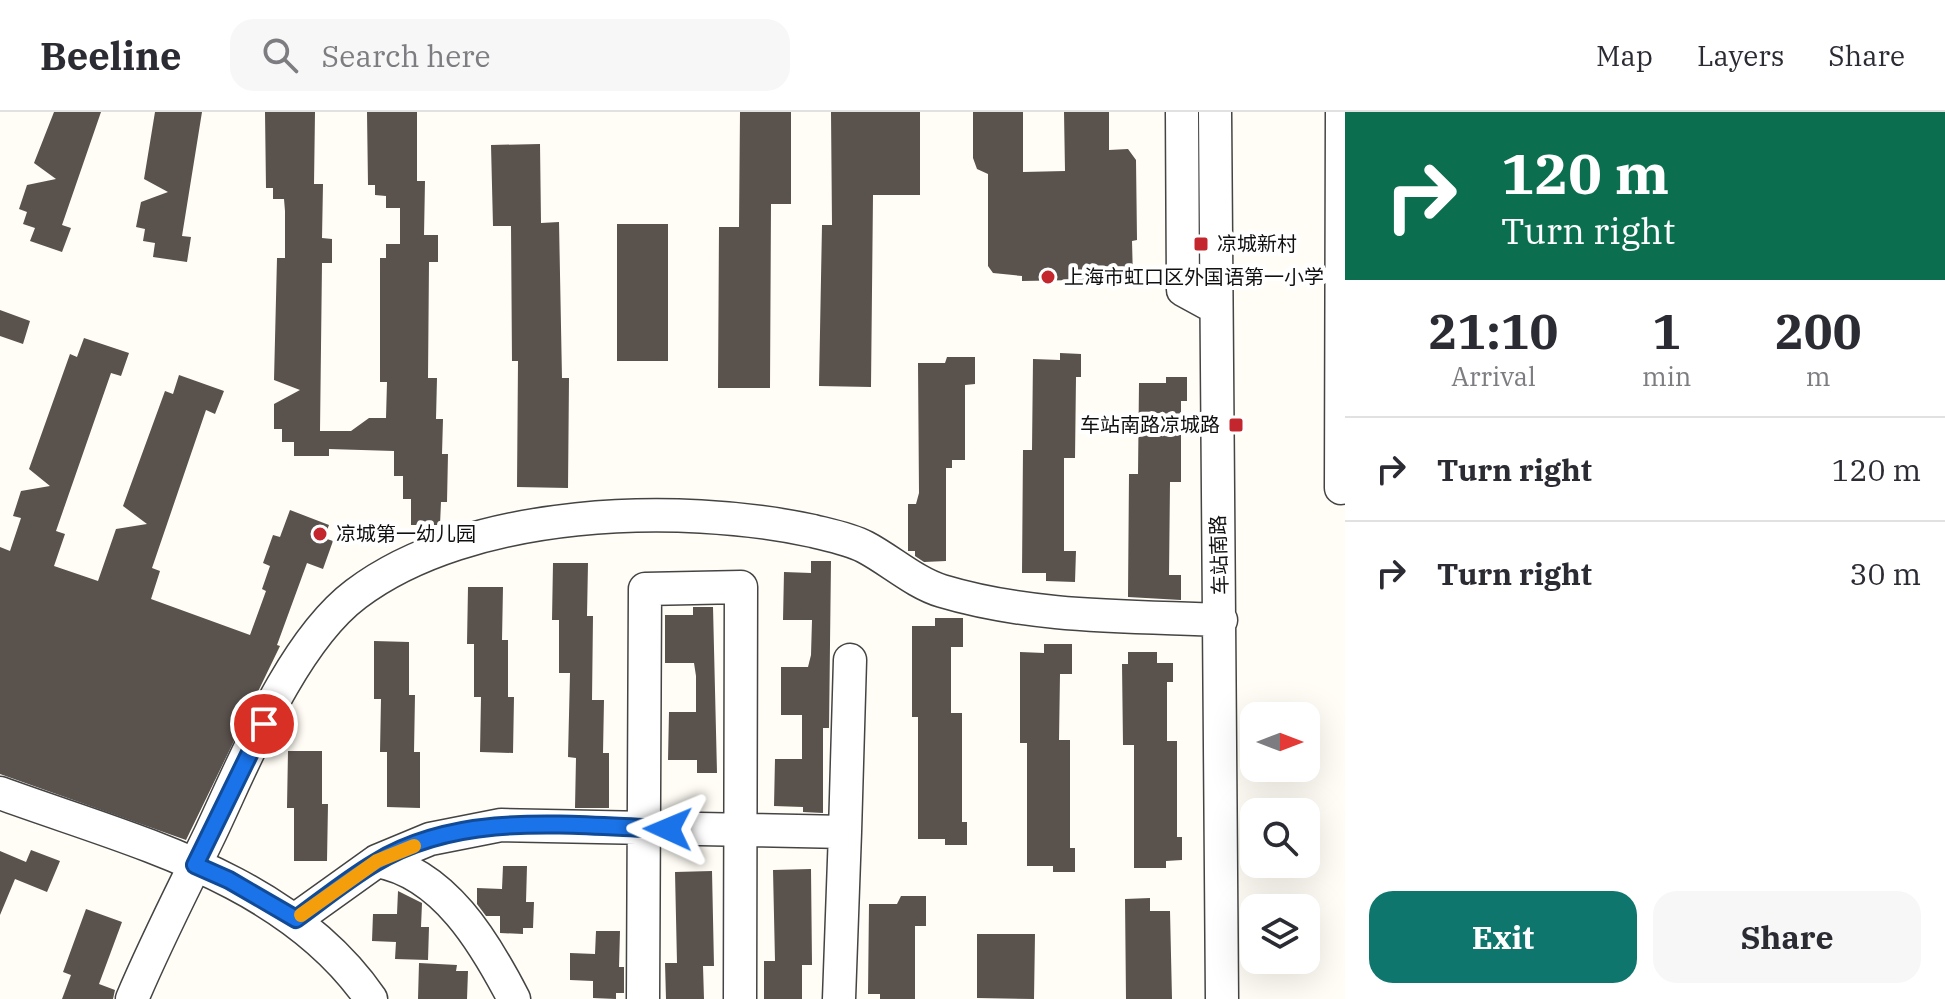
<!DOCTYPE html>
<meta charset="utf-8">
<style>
:root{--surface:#fff;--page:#f7f7f7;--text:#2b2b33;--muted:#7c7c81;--line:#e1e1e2;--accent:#0f766e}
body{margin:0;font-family:"IBM Plex Serif","Noto Sans SC",serif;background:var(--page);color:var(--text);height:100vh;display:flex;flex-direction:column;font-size:30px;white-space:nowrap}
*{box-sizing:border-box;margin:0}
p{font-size:26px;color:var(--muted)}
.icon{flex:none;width:44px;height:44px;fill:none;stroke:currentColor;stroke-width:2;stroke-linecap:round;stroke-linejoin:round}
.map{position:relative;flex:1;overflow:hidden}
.panel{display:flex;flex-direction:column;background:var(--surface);width:600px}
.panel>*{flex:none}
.top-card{background:#0b6e4f;color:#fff;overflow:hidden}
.needle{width:52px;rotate:90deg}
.fabs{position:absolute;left:1240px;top:590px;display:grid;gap:16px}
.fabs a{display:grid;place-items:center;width:80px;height:80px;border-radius:16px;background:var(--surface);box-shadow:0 8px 32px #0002;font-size:40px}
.pin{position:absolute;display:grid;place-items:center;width:68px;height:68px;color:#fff;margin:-34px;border:4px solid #fff;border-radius:50%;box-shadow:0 2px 8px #0007}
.me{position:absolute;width:88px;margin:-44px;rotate:271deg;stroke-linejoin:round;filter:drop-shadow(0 0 6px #0008)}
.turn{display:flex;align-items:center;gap:28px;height:168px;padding:0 24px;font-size:36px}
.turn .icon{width:104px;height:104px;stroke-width:2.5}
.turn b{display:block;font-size:56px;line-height:68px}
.eta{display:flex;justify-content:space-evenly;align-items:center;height:136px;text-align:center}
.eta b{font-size:48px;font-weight:700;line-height:56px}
.cta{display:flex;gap:16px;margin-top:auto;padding:16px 24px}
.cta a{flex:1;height:92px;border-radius:24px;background:var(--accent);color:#fff;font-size:32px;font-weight:700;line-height:92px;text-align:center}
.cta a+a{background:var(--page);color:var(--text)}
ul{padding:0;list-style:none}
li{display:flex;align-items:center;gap:24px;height:104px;padding:0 24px;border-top:2px solid var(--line)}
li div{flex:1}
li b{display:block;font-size:30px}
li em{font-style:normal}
header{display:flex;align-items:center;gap:48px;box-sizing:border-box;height:112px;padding:0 40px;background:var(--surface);border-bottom:2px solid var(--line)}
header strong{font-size:38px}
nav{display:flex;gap:44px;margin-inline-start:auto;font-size:28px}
.search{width:560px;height:72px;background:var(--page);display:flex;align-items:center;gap:20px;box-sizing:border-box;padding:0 28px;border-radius:24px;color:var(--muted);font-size:30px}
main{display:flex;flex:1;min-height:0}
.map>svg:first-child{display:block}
.building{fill:#5a524d}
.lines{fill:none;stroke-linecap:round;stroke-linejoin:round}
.minor-casing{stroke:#444;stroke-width:35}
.minor{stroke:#fff;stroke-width:32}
.route-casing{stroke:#114b97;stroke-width:20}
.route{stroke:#1a73e8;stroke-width:14}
.slow{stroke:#f59e0b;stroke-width:14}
.poi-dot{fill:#c4262e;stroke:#fff;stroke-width:3}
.labels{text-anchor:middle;stroke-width:8;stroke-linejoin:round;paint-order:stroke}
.poi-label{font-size:20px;fill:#111;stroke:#fff;text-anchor:start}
.street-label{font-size:20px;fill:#111;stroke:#fff}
</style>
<header>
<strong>Beeline</strong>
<div class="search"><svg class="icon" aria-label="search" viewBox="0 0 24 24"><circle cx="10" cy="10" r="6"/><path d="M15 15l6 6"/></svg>Search here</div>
<nav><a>Map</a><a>Layers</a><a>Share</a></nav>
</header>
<main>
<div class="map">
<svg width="1345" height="887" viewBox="0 0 1345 887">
<rect width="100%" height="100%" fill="#fffdf5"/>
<!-- building -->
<path class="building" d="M 54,0 L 101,0 L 62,113 L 71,116 L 62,140 L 30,129 L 35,116 L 23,112 L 27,100 L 19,97 L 27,73 L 56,67 L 34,51 Z
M 155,0 L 202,0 L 182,124 L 191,125 L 187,150 L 153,145 L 155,131 L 143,129 L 145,117 L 136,115 L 141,90 L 168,80 L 144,67 Z
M 265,0 L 315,0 L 314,72 L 323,72 L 322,126 L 332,127 L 332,151 L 322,151 L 320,319 L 351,319 L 369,306 L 386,306 L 387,270 L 380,270 L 380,146 L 386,146 L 386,132 L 400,132 L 400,96 L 386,96 L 386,84 L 375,83 L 375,73 L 368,73 L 367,0 L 417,0 L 417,69 L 425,69 L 424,123 L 438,123 L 438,150 L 429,150 L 428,266 L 437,266 L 436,307 L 443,307 L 442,342 L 448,342 L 447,390 L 441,390 L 440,413 L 411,413 L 411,387 L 403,387 L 403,364 L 394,364 L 394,339 L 329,337 L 329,344 L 294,344 L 294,330 L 282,330 L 282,317 L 274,317 L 274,292 L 300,278 L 274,268 L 277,146 L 285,146 L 285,99 L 284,87 L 273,87 L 273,76 L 266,76 Z
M 740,0 L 791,0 L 791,92 L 771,92 L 770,276 L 718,276 L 719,115 L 739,115 Z
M 831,0 L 920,0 L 920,83 L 873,83 L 871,275 L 819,274 L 822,113 L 832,113 Z
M 973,0 L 1023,0 L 1023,60 L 1065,59 L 1064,0 L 1109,0 L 1109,38 L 1128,37 L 1136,48 L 1137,128 L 1132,129 L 1133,167 L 1022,169 L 1022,164 L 993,161 L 988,154 L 988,62 L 977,57 L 973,46 Z
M 540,32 L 541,111 L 559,110 L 562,266 L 569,266 L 568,376 L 517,375 L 518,249 L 512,249 L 511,114 L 493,114 L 491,33 Z
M 617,112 L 668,112 L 668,249 L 617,249 Z
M 0,198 L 30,209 L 23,232 L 0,224 Z
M 84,226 L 129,241 L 121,264 L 111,261 L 56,419 L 65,422 L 54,454 L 98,469 L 116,417 L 147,412 L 123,394 L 165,279 L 173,282 L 179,263 L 224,279 L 215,302 L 206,298 L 152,456 L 160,459 L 151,487 L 250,523 L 266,479 L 262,477 L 270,454 L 263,451 L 273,423 L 280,425 L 290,398 L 329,413 L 324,426 L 333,429 L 323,457 L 307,451 L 277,533 L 280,534 L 186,728 L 0,662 L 0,435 L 10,439 L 21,406 L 13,404 L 21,379 L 50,374 L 29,357 L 70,242 L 77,245 Z
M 1060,241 L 1081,242 L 1081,265 L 1076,265 L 1075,346 L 1064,346 L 1064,439 L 1076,439 L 1075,470 L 1046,469 L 1046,461 L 1022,461 L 1023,338 L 1032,338 L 1033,247 L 1060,248 Z
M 947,245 L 975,245 L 975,272 L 965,273 L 965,348 L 952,348 L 952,356 L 946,356 L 946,449 L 924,450 L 915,444 L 915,439 L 908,439 L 908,392 L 916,392 L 919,381 L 918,251 L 945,251 Z
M 1166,265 L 1187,265 L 1187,289 L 1181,289 L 1181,370 L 1170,370 L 1169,463 L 1181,463 L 1181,488 L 1128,485 L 1129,362 L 1138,362 L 1139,271 L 1166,271 Z
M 811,449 L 831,449 L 829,616 L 823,616 L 823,701 L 803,700 L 803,695 L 774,694 L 775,647 L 802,647 L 802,603 L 781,603 L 781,555 L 808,555 L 811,543 L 812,508 L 783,508 L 784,460 L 811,461 Z
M 553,451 L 588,451 L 587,504 L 593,504 L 592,588 L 604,588 L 603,641 L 609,641 L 609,696 L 575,696 L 576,646 L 568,645 L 570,561 L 559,561 L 559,508 L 552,508 Z
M 468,475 L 503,475 L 502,528 L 508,528 L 508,585 L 514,585 L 513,641 L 480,640 L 481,585 L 474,585 L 474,532 L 467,532 Z
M 693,495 L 713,495 L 717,661 L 697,661 L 697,648 L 668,648 L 669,600 L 696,600 L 696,564 L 694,551 L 665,551 L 665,503 L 693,503 Z
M 935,506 L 963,506 L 963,535 L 951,535 L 951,601 L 962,601 L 962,710 L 967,710 L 967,733 L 945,733 L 945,727 L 918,727 L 918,605 L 912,605 L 912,514 L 935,514 Z
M 374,529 L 409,530 L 409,583 L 415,583 L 414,640 L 420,640 L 420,696 L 387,695 L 387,640 L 380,640 L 381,587 L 374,587 Z
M 1044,532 L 1072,532 L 1072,562 L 1060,562 L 1059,628 L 1070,628 L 1070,736 L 1075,736 L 1075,760 L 1053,760 L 1053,754 L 1027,754 L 1027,631 L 1020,631 L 1020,540 L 1044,541 Z
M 1128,540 L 1157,540 L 1157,551 L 1173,551 L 1173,570 L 1167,570 L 1167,629 L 1177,629 L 1177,725 L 1182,725 L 1182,748 L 1166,749 L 1166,756 L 1134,756 L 1134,633 L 1123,633 L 1122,552 L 1128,552 Z
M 288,639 L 322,639 L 322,692 L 328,692 L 327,749 L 294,749 L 294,696 L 287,696 Z
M 31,738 L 60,749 L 47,780 L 15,767 L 0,803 L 0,739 L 26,750 Z
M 503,754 L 527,754 L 526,790 L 534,790 L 533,816 L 523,816 L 523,822 L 500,821 L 500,804 L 486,804 L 477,792 L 477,776 L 502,777 Z
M 811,757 L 812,853 L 802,853 L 802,887 L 764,887 L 764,849 L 775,849 L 773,758 Z
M 712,759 L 714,854 L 703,854 L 704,887 L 666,887 L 665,851 L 677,851 L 675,760 Z
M 398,779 L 422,791 L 421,815 L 429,815 L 428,848 L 395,847 L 396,830 L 372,829 L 373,802 L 397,802 Z
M 901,784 L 926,784 L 926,814 L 915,814 L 915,887 L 880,887 L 880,882 L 868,882 L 869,792 L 897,792 Z
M 1150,786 L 1150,799 L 1170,799 L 1172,887 L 1126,887 L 1125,787 Z
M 86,797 L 122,810 L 99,872 L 115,878 L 113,887 L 62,887 L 71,863 L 63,860 Z
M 596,819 L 620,819 L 619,855 L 624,855 L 624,881 L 616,881 L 616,887 L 593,886 L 593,869 L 570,868 L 570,841 L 595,842 Z
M 977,822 L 1035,822 L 1034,887 L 977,886 Z
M 419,851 L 457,853 L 456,859 L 468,859 L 467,887 L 418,887 Z"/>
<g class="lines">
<defs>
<path id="minor" d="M 1182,0 L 1183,178 L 1216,196
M 1215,0 L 1222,887
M 1341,376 L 1342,0
M 0,681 C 131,729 287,765 371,887
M 377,749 L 430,727 L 501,713 L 845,720 L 850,548
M 296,807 L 377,749 C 444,761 485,831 514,887
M 132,887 C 156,830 184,776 211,720 C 245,648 292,530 356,482 C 470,396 678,390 813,419 C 829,423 850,427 865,435 C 890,448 915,471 942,479 C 1032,506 1128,504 1221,508
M 643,887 L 645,477 L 741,475 L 740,887
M 839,887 L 845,720"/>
</defs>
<!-- minor casing -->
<use href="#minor" class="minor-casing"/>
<!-- minor -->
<use href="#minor" class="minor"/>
</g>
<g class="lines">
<defs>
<path id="route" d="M 264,612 L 195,753 L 229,768 L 296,807 C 322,788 348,767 375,751 C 461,698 573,714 668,717"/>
</defs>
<!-- route casing -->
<use href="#route" class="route-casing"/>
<!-- route -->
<use href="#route" class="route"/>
<!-- slow -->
<path class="slow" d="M 301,803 L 377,749 L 414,734"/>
</g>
<!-- markers -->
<g class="poi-dot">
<rect x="1193" y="124" width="16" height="16" rx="4"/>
<circle cx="1048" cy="165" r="8"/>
<rect x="1228" y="305" width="16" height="16" rx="4"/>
<circle cx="320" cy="422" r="8"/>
</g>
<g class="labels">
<!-- poi labels -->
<g class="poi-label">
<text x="1217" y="139">凉城新村</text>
<text x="1064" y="172">上海市虹口区外国语第一小学</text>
<text x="1220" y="320" text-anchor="end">车站南路凉城路</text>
<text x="336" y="429">凉城第一幼儿园</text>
</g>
<!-- street labels -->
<g class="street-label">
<text transform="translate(1219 443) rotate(-92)" y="7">车站南路</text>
</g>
</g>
</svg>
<div class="fabs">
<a><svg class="needle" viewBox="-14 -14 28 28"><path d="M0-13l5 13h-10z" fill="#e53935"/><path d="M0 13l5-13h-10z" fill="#7c7c81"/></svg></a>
<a><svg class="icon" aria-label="search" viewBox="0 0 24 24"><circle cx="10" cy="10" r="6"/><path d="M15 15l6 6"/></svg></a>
<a><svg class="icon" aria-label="layers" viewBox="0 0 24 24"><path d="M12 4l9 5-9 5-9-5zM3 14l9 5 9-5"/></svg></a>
</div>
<div class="pin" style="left:264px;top:612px;background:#d93025"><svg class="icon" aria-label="arrive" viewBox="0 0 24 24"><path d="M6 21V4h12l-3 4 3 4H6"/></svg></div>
<svg class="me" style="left:668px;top:717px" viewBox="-20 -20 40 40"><path d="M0-17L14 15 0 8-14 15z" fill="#1a73e8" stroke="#fff" stroke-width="4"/></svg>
</div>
<section class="panel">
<div class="top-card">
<div class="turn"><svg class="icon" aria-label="right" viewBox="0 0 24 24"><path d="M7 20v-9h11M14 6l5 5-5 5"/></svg><div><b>120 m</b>Turn right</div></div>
</div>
<div class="eta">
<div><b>21:10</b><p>Arrival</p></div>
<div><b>1</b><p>min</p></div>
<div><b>200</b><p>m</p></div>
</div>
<ul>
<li><svg class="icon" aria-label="right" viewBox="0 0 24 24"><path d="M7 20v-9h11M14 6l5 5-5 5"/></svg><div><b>Turn right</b></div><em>120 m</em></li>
<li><svg class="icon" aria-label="right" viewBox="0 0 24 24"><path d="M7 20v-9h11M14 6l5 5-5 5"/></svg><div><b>Turn right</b></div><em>30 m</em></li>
</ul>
<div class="cta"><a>Exit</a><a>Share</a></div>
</section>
</main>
